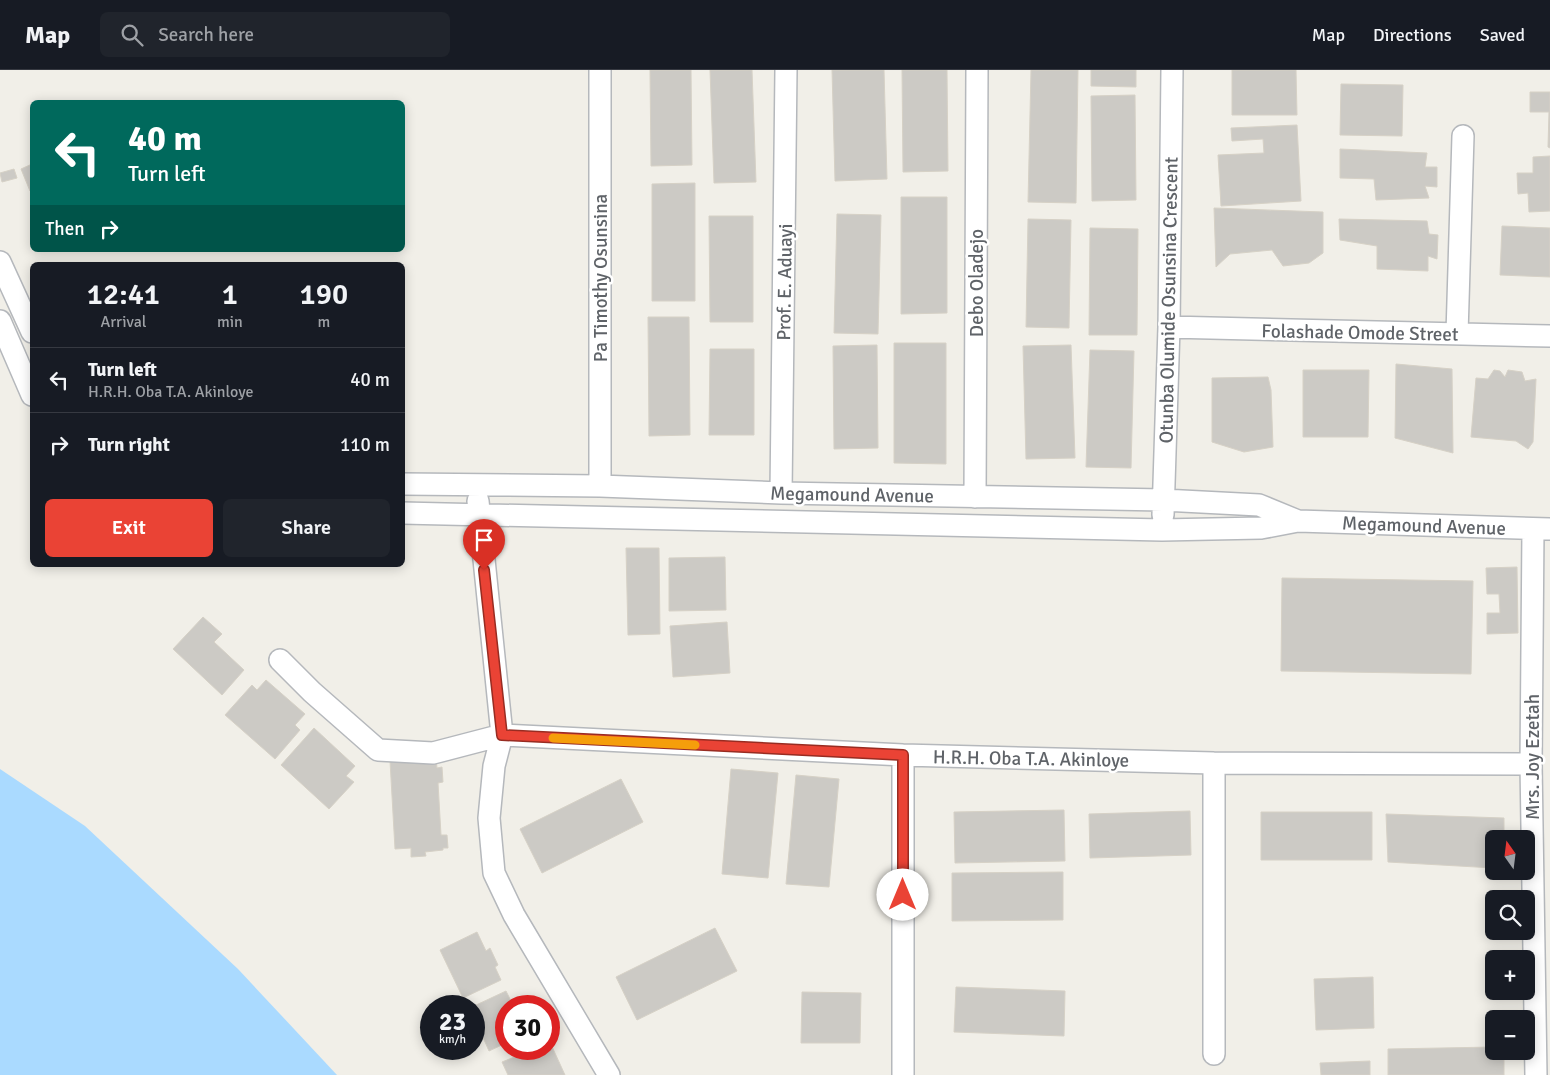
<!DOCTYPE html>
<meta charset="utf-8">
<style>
:root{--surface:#171b24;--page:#20242c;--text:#f1f3f6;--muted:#9ea1a6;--line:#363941;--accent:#ea4335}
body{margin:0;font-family:Signika,sans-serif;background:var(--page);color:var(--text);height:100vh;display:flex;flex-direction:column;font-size:19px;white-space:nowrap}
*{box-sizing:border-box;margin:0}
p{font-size:16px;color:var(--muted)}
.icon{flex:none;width:28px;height:28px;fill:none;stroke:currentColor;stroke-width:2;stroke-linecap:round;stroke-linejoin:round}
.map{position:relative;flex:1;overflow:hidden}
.sheet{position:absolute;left:30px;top:192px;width:375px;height:305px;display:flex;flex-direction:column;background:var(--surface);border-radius:8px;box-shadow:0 2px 12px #0003}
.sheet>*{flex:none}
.hud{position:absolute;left:30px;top:30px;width:375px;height:152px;border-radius:8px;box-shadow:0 2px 12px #0003;background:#00695c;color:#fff;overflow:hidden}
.needle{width:32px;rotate:346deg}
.controls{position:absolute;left:1485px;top:760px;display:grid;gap:10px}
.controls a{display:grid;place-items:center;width:50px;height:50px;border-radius:8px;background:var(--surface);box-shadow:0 2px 12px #0003;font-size:25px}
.speed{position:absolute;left:420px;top:925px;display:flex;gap:10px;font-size:25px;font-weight:700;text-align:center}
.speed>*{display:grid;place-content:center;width:65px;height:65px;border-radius:50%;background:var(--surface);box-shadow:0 2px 12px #0003;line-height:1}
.speed small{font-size:12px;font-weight:400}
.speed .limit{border:8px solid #d22;background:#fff;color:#111}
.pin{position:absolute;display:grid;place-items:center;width:42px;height:42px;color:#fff;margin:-51px -21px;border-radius:50% 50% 50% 0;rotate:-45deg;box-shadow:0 0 5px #0007}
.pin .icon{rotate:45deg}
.me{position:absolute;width:55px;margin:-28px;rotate:0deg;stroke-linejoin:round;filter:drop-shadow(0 0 4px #0008)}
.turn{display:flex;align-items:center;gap:18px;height:105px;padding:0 15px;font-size:22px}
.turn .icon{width:65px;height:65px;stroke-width:2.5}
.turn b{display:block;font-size:35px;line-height:42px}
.then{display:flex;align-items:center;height:48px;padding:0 15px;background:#0003;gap:10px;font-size:19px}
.eta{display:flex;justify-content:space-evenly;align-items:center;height:85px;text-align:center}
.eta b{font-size:30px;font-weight:600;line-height:35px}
.button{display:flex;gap:10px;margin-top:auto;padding:10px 15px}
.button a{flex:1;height:58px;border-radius:8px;background:var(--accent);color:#fff;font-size:20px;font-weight:600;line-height:58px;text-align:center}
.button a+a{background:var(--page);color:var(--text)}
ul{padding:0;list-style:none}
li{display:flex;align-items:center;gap:15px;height:65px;padding:0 15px;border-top:1px solid var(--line)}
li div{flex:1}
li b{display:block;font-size:19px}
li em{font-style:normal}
header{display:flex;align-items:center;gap:30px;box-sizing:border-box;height:70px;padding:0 25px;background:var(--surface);border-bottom:1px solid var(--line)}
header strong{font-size:24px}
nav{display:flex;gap:28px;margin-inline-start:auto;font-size:18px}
.search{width:350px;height:45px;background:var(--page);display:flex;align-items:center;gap:12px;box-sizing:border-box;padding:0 18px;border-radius:8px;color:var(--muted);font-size:19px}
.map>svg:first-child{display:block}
.water{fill:#aadaff}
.building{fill:#cccac5;stroke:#d6d1c6}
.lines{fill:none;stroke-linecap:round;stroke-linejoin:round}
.minor-casing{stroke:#b5b8bc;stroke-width:24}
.minor{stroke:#fff;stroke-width:21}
.route-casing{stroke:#982c22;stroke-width:12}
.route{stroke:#ea4335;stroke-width:9}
.slow{stroke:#f59e0b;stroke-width:9}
.labels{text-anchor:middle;stroke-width:5;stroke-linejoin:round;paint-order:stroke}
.street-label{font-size:19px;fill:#5f6368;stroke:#fff}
</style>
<header>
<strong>Map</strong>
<div class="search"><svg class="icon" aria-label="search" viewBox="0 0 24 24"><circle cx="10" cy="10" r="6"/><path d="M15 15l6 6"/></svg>Search here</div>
<nav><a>Map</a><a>Directions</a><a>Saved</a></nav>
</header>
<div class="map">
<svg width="1550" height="1005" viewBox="0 0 1550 1005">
<rect width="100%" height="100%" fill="#f1efe8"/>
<!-- water -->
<path class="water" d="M 0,699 L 85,756 L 238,899 L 337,1005 L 0,1005 Z"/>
<!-- building -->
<path class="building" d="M 650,0 L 691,0 L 692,95 L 651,96 Z
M 710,0 L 752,0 L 756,112 L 714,113 Z
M 832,0 L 884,0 L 887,109 L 835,111 Z
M 902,0 L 947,0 L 948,101 L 903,102 Z
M 1031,0 L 1078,0 L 1076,133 L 1028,132 Z
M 1091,0 L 1136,0 L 1136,17 L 1091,16 Z
M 1232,0 L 1296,0 L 1297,45 L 1232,45 Z
M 1341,14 L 1403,15 L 1402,66 L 1340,65 Z
M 1530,22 L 1550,22 L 1550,78 L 1548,77 L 1549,42 L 1530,42 Z
M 1135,25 L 1136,130 L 1092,131 L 1091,26 Z
M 1297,55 L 1301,131 L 1221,136 L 1218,85 L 1264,83 L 1263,69 L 1232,71 L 1231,58 Z
M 1340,79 L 1427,83 L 1425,97 L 1437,97 L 1437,117 L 1425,116 L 1429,128 L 1376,130 L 1374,109 L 1340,108 Z
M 1550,86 L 1550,141 L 1529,142 L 1528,123 L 1518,124 L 1517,103 L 1533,103 L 1533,87 Z
M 32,94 L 32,120 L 30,121 L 21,99 Z
M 14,99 L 17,108 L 2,112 L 0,103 Z
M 695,113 L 695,231 L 652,231 L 652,114 Z
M 901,127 L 947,127 L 947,243 L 901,244 Z
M 1214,138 L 1323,142 L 1323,183 L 1309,193 L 1283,196 L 1272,180 L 1230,184 L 1216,197 Z
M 837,144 L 881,145 L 878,264 L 834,263 Z
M 709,146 L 753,146 L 753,252 L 710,252 Z
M 1028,149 L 1071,150 L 1069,258 L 1026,257 Z
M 1339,149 L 1427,151 L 1429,164 L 1438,165 L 1437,189 L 1428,186 L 1428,201 L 1377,199 L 1377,176 L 1340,170 Z
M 1502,156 L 1550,158 L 1550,207 L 1500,205 Z
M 1090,158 L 1138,159 L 1137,265 L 1089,265 Z
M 648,247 L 689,247 L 690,365 L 649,366 Z
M 894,273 L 946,273 L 946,394 L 894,393 Z
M 877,275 L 878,378 L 834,379 L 833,276 Z
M 1071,275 L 1075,388 L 1026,389 L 1023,276 Z
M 710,279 L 754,279 L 754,365 L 709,365 Z
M 1090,280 L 1134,281 L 1131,398 L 1086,397 Z
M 1396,294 L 1452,299 L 1453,383 L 1395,368 Z
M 1303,300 L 1369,300 L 1368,367 L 1303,367 Z
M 1494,300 L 1500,301 L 1505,307 L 1508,300 L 1522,302 L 1525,311 L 1536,309 L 1533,372 L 1528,379 L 1516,371 L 1471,367 L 1476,308 L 1488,309 Z
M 1268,307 L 1271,320 L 1273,377 L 1244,382 L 1212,372 L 1212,308 Z
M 626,478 L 659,478 L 660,564 L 628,565 Z
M 725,487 L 726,540 L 669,541 L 669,488 Z
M 1517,497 L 1518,563 L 1487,564 L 1487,543 L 1500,543 L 1499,524 L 1487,524 L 1486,498 Z
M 1282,508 L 1473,511 L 1471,604 L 1281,601 Z
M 203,547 L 222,564 L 214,572 L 244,600 L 222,625 L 173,579 Z
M 727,552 L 730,603 L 673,607 L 670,556 Z
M 266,610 L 305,644 L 295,655 L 300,660 L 275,689 L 225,645 L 252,615 L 257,620 Z
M 314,658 L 355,696 L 346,706 L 354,712 L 329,739 L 281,695 Z
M 436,688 L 437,698 L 442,697 L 443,712 L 438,713 L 441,765 L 447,765 L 448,778 L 443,778 L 443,780 L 425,782 L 426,786 L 411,787 L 411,778 L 395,779 L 390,691 Z
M 731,699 L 778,703 L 768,808 L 722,804 Z
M 796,705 L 839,709 L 829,817 L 786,814 Z
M 621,709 L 643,752 L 542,803 L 520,759 Z
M 1064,740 L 1065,791 L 955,793 L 954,742 Z
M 1190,741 L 1191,785 L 1090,788 L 1089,744 Z
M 1261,742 L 1372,742 L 1372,790 L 1261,790 Z
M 1386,744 L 1504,748 L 1504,769 L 1494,769 L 1494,798 L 1388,792 Z
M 1063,802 L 1063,850 L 952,851 L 952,803 Z
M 715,858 L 737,901 L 637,950 L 616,907 Z
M 477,862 L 486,881 L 490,878 L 498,895 L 495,897 L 501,910 L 463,928 L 440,880 Z
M 1373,907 L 1374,958 L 1316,960 L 1314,909 Z
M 956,917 L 1065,921 L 1064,966 L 954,962 Z
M 506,921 L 511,931 L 517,928 L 521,936 L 506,936 L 506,973 L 489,981 L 474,947 L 474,936 Z
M 802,922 L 861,923 L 860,973 L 801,973 Z
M 549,970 L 565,1005 L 508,1005 L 502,992 L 517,986 L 516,982 L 523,979 L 549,979 Z
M 1494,977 L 1494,981 L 1504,981 L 1504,1005 L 1388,1005 L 1388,979 Z
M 1370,991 L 1370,1005 L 1321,1005 L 1320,993 Z"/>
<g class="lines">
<defs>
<path id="minor" d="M 0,192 L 32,262
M 0,251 L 32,325
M 1169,257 L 1550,266
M 1457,264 L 1463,66
M 402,414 L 600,416 L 781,423 L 1163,430 L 1259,435 L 1298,451
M 600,416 L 600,0
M 781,423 L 786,0
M 975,427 L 977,0
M 478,431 L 502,665 L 494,696 L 489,748 L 494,803 L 514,845 L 609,1005
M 402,443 L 1162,460 L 1261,458 L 1298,451 L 1550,459
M 1163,445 L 1169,257 L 1172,0
M 1533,459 L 1531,694 L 1536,1005
M 280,590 L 312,622 L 378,680 L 433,683 L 502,665 L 903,685 L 1214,693 L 1531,694
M 1214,984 L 1214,693
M 903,1005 L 903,685"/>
</defs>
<!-- minor casing -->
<use href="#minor" class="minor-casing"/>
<!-- minor -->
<use href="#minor" class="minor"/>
</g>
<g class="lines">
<defs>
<path id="route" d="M 484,500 L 502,665 L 903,685 L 903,825"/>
</defs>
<!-- route casing -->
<use href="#route" class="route-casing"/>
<!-- route -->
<use href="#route" class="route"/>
<!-- slow -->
<path class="slow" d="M 553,668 L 695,675"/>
</g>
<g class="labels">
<!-- street labels -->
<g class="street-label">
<text transform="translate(600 208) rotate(-90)" y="7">Pa Timothy Osunsina</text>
<text transform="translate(784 212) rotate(-89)" y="7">Prof. E. Aduayi</text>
<text transform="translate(976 213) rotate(-90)" y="7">Debo Oladejo</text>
<text transform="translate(1168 230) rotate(-89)" y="7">Otunba Olumide Osunsina Crescent</text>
<text transform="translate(1360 262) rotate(1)" y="7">Folashade Omode Street</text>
<text transform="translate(852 424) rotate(1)" y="7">Megamound Avenue</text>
<text transform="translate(1424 455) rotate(2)" y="7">Megamound Avenue</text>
<text transform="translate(1532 687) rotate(-90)" y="7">Mrs. Joy Ezetah</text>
<text transform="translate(1031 688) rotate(1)" y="7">H.R.H. Oba T.A. Akinloye</text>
</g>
</g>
</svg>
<div class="controls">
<a><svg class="needle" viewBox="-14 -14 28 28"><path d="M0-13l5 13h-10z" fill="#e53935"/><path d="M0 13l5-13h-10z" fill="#9ea1a6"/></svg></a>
<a><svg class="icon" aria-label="search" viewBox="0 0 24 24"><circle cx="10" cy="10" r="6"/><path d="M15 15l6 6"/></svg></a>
<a>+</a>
<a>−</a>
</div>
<div class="speed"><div>23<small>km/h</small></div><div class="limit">30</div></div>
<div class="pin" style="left:484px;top:500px;background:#d93025"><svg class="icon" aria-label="arrive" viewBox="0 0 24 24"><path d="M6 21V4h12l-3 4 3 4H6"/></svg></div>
<svg class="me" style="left:903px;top:825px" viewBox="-20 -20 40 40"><circle r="19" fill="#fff"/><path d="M0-13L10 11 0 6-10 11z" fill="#ea4335"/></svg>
<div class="hud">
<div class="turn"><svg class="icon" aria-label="left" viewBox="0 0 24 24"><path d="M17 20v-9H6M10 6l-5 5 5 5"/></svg><div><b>40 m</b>Turn left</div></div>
<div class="then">Then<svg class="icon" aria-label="right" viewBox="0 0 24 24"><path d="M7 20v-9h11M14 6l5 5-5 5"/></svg></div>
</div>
<section class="sheet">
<div class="eta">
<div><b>12:41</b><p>Arrival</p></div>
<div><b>1</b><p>min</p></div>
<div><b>190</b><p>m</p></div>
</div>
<ul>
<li><svg class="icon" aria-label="left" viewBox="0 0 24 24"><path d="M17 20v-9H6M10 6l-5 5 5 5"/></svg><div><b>Turn left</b><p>H.R.H. Oba T.A. Akinloye</p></div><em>40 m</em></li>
<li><svg class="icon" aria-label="right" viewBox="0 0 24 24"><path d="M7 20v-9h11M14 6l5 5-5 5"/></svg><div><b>Turn right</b></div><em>110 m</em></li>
</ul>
<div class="button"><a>Exit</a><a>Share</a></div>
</section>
</div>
